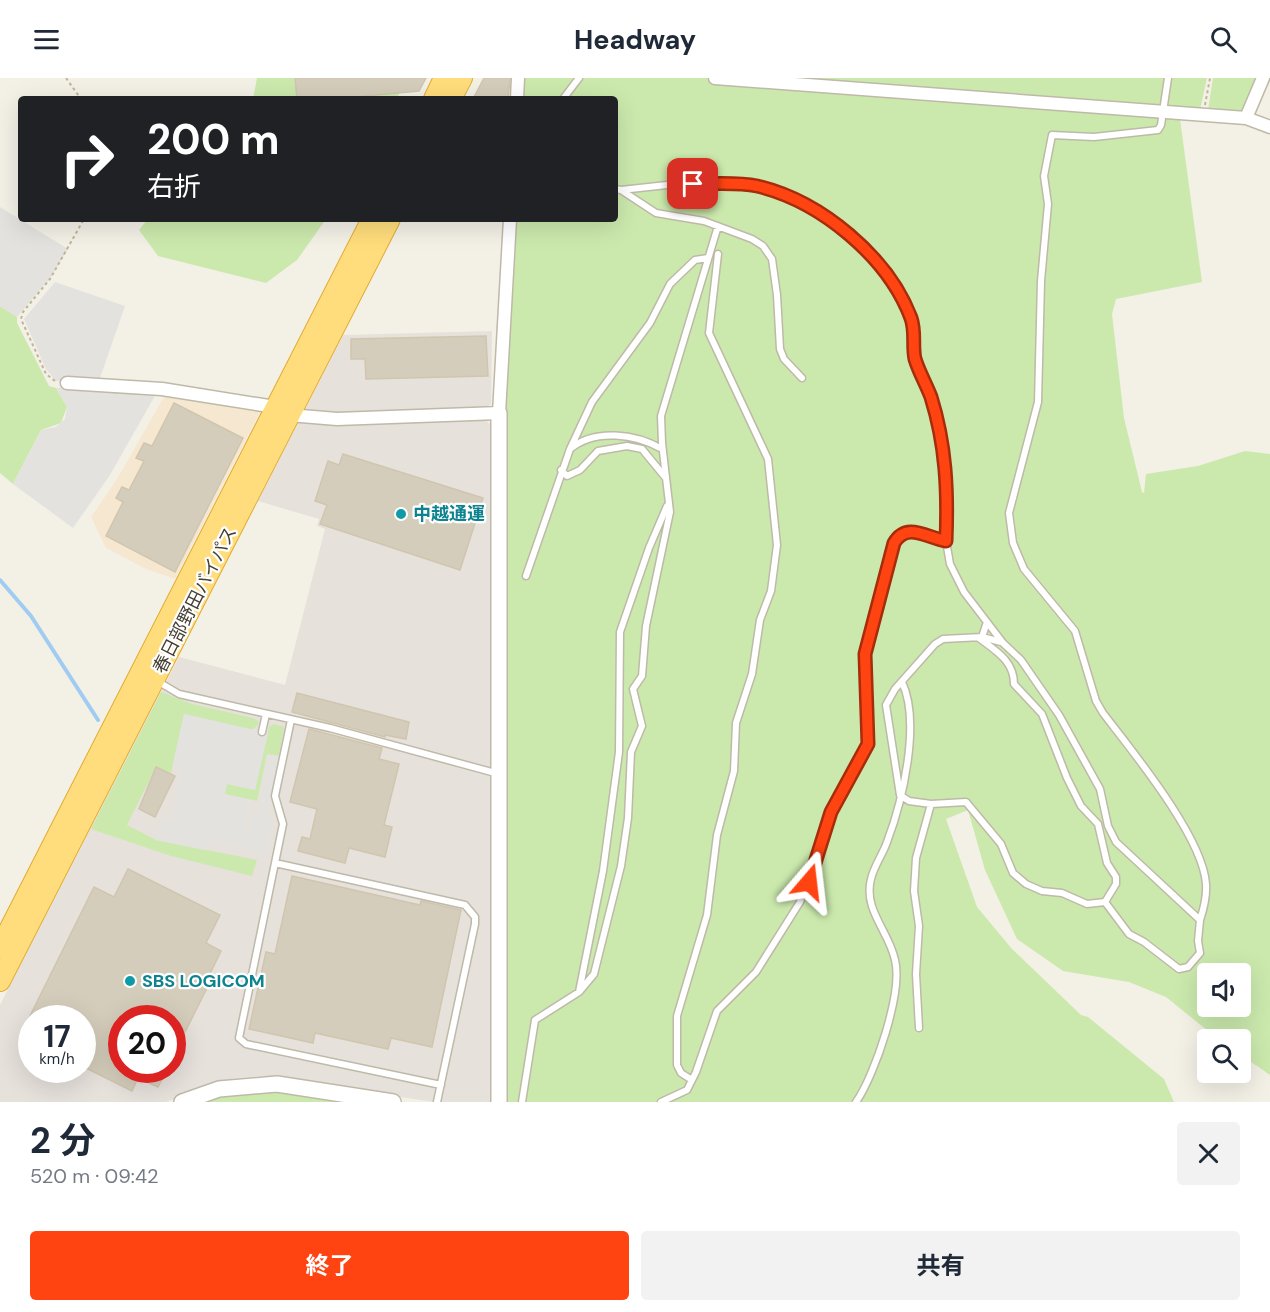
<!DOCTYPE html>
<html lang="ja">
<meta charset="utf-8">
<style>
:root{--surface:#fff;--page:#f2f2f3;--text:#1f2937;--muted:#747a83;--accent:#ff4311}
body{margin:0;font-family:"DM Sans","Noto Sans JP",sans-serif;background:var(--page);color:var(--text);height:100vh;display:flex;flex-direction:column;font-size:22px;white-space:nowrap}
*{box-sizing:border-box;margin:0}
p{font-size:20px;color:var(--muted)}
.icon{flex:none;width:33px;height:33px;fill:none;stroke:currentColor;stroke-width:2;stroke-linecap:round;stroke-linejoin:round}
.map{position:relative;height:1024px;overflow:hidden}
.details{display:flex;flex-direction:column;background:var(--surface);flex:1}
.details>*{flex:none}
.banner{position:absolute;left:18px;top:18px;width:600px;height:126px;border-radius:6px;box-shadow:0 6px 24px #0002;background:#202124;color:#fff;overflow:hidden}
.buttons{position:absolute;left:1197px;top:885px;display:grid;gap:12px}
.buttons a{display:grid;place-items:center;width:54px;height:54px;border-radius:6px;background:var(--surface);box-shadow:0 6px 24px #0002;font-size:30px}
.speed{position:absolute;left:18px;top:927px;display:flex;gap:12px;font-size:30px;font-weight:700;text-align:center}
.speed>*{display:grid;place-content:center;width:78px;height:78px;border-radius:50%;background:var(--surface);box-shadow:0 6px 24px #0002;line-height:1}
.speed small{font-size:15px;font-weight:400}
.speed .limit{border:9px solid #d22;background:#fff;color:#111}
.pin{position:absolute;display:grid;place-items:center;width:51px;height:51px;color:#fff;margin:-26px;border-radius:12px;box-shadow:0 3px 9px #0006}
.me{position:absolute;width:66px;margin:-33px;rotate:17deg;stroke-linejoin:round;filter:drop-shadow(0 0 4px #0008)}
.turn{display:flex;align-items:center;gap:21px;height:126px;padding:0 30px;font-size:27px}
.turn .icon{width:78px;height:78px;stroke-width:2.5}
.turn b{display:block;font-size:42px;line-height:51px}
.round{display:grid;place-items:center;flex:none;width:63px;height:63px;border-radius:6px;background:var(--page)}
.overview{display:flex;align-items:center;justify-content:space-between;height:102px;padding:0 30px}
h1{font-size:36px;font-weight:700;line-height:45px}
.cta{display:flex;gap:12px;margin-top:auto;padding:12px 30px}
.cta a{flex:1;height:69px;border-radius:6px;background:var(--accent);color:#fff;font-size:24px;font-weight:700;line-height:69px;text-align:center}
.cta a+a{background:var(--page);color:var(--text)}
header{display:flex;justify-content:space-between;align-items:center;height:78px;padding:0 30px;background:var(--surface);font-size:27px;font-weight:700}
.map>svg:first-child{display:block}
.commercial{fill:#f6e8d0}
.industrial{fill:#e6e1db;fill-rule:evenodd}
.green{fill:#cbe9ad;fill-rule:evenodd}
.parking{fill:#e4e2de}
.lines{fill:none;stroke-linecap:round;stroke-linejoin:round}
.stream{stroke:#a0ccf2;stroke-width:4}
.building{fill:#d5cdbb;stroke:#d0c5ae;stroke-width:1.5}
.service-casing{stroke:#bfb9a8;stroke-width:9}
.minor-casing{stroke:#bfb9a8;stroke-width:15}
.tertiary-casing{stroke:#bfb9a8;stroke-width:18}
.trunk-casing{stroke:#e2ab32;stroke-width:22}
.path{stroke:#c1b599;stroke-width:2;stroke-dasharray:3 3;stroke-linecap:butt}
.service{stroke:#fff;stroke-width:6}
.minor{stroke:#fff;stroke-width:12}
.tertiary{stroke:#fff;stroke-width:15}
.trunk{stroke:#ffdd7c;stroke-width:20}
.route-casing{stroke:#a62c0b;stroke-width:15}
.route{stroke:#ff4311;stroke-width:10}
.culture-dot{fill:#0f9aa8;stroke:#fff;stroke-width:2}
.labels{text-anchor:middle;stroke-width:4.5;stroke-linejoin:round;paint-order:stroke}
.culture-label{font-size:18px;font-weight:bold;fill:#0d838f;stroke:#fff;text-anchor:start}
.street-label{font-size:18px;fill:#464135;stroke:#fff}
</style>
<header><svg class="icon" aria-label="menu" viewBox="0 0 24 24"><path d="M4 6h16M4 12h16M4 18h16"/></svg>Headway<svg class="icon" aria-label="search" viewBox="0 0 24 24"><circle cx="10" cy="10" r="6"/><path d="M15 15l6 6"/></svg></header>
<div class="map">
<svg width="1270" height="1024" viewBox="0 0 1270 1024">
<rect width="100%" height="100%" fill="#f3f0e6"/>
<!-- commercial -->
<path class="commercial" d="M 165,317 L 261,332 L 175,501 L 146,491 L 106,470 L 91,439 L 117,401 Z"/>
<!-- industrial -->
<path class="industrial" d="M 492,253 L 491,326 L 486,330 L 335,336 L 305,332 L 343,257 Z
M 300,341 L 365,346 L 484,341 L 490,346 L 494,605 L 492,1024 L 434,1024 L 265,998 L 236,1000 L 217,1004 L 166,1024 L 0,1024 L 0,927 L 179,579 L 285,607 L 325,451 L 317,448 L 319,441 L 258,423 ZM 32,940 L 82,940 L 82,992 L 32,992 ZM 122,940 L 172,940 L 172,992 L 122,992 Z"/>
<!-- green -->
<path class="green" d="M 257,0 L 405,0 L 397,21 L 253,21 Z
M 523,0 L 1207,0 L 1200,32 L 1180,41 L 1202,204 L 1116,221 L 1112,236 L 1124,340 L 1142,414 L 1144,415 L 1146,396 L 1198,388 L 1245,373 L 1270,376 L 1270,997 L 1241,977 L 1240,962 L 1218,961 L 1166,919 L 1129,904 L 1063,893 L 1017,861 L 985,792 L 968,732 L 946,741 L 977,829 L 1012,871 L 1081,937 L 1088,939 L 1164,1001 L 1174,1024 L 496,1024 L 506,669 L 506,330 L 515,141 L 615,141 L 615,21 L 522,21 ZM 1208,896 L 1240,896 L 1240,928 L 1208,928 Z
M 1213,0 L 1260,0 L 1246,35 L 1208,32 Z
M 148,141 L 326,141 L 297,182 L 266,205 L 158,178 L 139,152 Z
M 0,228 L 17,239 L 17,245 L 49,308 L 56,310 L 67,329 L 61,345 L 41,352 L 13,406 L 0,395 Z
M 161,614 L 192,626 L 253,640 L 258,643 L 258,647 L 252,652 L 184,636 L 171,696 L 156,689 L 127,747 L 156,762 L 257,782 L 252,798 L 171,778 L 91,751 Z
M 274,646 L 284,649 L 279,678 L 267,676 L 257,723 L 225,716 L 227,706 L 255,712 L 269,649 Z
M 265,1011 L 359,1024 L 200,1024 L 214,1019 Z"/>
<!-- parking -->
<path class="parking" d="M 0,129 L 68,171 L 51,199 L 17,239 L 0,228 Z
M 55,204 L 125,228 L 100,300 L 56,303 L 46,291 L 24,241 Z
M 70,309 L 156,316 L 110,397 L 73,450 L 13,406 L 41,352 L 56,349 L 65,341 L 67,329 L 56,310 Z
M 184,636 L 268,655 L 255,712 L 227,706 L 225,716 L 251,722 L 243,760 L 246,761 L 252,736 L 258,737 L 270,677 L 279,678 L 267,738 L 273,740 L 265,775 L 206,762 L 204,772 L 156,762 L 161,740 L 171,743 L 181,692 L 172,690 Z"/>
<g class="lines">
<!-- stream -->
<path class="stream" d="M 0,502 L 31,538 L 98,642"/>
</g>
<!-- building -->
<path class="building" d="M 295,0 L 426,0 L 419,13 L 333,21 L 297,21 Z
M 484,0 L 510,0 L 508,21 L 473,21 Z
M 486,258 L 488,298 L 366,301 L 365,281 L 351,281 L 351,261 Z
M 174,325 L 243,360 L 175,494 L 106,458 L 123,424 L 116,420 L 122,409 L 129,412 L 144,383 L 136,380 L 144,365 L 152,368 Z
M 343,376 L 483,420 L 460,492 L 320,446 L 327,427 L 315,423 L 328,383 L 339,387 Z
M 297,615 L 409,644 L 406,661 L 385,657 L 385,659 L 292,634 Z
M 309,651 L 382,670 L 379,681 L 399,686 L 384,747 L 392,749 L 385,779 L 349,770 L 345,785 L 298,773 L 302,759 L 310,761 L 317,731 L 290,724 Z
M 156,689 L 175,698 L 155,739 L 139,731 Z
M 128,791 L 220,837 L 206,865 L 221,873 L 207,902 L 210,904 L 172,980 L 172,940 L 122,940 L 122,992 L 167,992 L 158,1009 L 138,1000 L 132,1013 L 82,988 L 82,940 L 29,940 L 94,809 L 114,819 Z
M 292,798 L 420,827 L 421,823 L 461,832 L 432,969 L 391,960 L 388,971 L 315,955 L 313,965 L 249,951 L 266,874 L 275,876 Z"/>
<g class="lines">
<defs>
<path id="service" d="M 1168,0 L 1161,47 L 1158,52 L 1094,59 L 1052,57 L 1044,98 L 1048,126 L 1041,203 L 1038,324 L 1009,435 L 1013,465 L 1024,491 L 1075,553 L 1096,623 L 1103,635 C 1132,673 1203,759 1206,806 C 1207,819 1204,830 1200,842
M 563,21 L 579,0
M 615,111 L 621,112 L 656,135 L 704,143 L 752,161 L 763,168 L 772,181 L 777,217 L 780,271 L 784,281 L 802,300
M 621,112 L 676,106 L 756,108 L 783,117 L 812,131 L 864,169 L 883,189 L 899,213 L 912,242 L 915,278 L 930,319 L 942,362 L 948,418 L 946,463 L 950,486 L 964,514 L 1003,565 L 1021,582 L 1059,637 L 1100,711 L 1108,748 L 1116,764 L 1200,842 L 1198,863 L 1200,875 L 1188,889 L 1179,891 L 1144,864 L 1129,856 L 1105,824 L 1087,826 L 1062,815 L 1042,813 L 1026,806 L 1013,795 L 1001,766 L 966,724 L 931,726 L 916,780 L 914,813 L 919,848 L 916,896 L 919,950
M 570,371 L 592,324 L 650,245 L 670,206 L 695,182 L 708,180
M 561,392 L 567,398 L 580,392 L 598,373 L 627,368 L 642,371 L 665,399
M 526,498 L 570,371 C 595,350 636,356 662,371
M 982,559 L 1001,564
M 979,560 C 996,573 1014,583 1014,606 L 1042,636 L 1067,700 L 1081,728 L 1098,746 L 1107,785 L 1116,799 L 1116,806 L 1105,824
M 157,603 L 179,616 L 330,650 L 499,696
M 291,642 L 275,718 L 283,746 L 239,960 L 246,966 L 441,1007
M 262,654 L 266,636
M 931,726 L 909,723 L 900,717 L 886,627 L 895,611 L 935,566 L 943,561 L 982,559 L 987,544
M 275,785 L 465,827 L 475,839 L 475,846 L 437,1024
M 579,914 L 603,793 L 619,674 L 620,554 L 649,470 L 667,428
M 692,1002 L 681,995 L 677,987 L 677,938 L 707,837 L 717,757 L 734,693 L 736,645 L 752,596 L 760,542 L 771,513 L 777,467 L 768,381 L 709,255 L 718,176
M 522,1024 L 535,942 L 579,914 L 594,896 L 621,788 L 628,740 L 631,674 L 642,648 L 633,611 L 642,598 L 646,548 L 670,434 L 662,365 L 661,338 L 718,148
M 661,1024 L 687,1012 L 696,994 L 717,933 L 756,894 L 800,824 L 831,734 L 868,666 L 865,576 L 894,465 C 907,443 927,459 946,463
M 856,1024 C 875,997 903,914 895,882 C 889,853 863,832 871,801 C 874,788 883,776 887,764 C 903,722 921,644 902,604"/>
<path id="minor" d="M 715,0 L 1246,40 L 1270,49
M 517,21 L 518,0
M 1246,40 L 1263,0
M 67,305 L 162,311 L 275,329
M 289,337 L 337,341 L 499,335 L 510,141"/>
<path id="tertiary" d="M 499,335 L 499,1024
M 182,1024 L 219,1011 L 277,1006 L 393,1024"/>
<path id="trunk" d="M 434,21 L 444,0
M 451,21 L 462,0
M 0,870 L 372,141
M 0,903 L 390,141"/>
</defs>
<!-- service casing -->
<use href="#service" class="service-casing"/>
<!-- minor casing -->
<use href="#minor" class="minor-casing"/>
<!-- tertiary casing -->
<use href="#tertiary" class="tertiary-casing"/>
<!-- trunk casing -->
<use href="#trunk" class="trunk-casing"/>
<!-- path -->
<path class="path" d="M 66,0 L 81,21
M 1205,27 L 1210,0
M 55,303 L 46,296 L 21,241 L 23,234 L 50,201 L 84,141"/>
<!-- service -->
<use href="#service" class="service"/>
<!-- minor -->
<use href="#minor" class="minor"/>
<!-- tertiary -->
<use href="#tertiary" class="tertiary"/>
<!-- trunk -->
<use href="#trunk" class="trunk"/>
</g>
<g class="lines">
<defs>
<path id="route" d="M 693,106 C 714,106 737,104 757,108 C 821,123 888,179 911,240 C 916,254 912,268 915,281 C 919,294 926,306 931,319 C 946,367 948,413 946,463 C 927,460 907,443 894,465 L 865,576 L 868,666 L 831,734 L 809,804"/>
</defs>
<!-- route casing -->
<use href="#route" class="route-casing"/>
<!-- route -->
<use href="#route" class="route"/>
</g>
<!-- markers -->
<g class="culture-dot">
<circle cx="401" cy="436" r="6"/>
<circle cx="130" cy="903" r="6"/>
</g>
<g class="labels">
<!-- culture labels -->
<g class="culture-label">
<text x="413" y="442">中越通運</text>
<text x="142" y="909">SBS LOGICOM</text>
</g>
<!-- street labels -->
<g class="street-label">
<text transform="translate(195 522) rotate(-63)" y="6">春日部野田バイパス</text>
</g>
</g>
</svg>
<div class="buttons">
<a><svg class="icon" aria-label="sound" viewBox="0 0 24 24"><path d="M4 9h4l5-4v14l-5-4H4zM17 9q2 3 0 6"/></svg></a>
<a><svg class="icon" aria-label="search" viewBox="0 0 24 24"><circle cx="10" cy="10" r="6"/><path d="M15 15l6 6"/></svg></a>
</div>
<div class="speed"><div>17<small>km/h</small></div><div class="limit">20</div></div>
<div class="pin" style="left:693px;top:106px;background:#d93025"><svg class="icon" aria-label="arrive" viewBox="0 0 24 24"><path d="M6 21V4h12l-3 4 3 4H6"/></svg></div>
<svg class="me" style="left:809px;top:804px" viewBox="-20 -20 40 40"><path d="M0-17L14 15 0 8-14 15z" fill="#ff4311" stroke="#fff" stroke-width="4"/></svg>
<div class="banner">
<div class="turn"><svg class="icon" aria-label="right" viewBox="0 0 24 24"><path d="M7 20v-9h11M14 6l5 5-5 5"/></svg><div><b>200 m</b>右折</div></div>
</div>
</div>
<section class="details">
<div class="overview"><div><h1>2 分</h1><p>520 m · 09:42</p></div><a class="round"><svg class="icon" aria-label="close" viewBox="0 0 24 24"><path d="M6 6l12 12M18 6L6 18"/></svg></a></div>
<div class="cta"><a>終了</a><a>共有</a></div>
</section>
